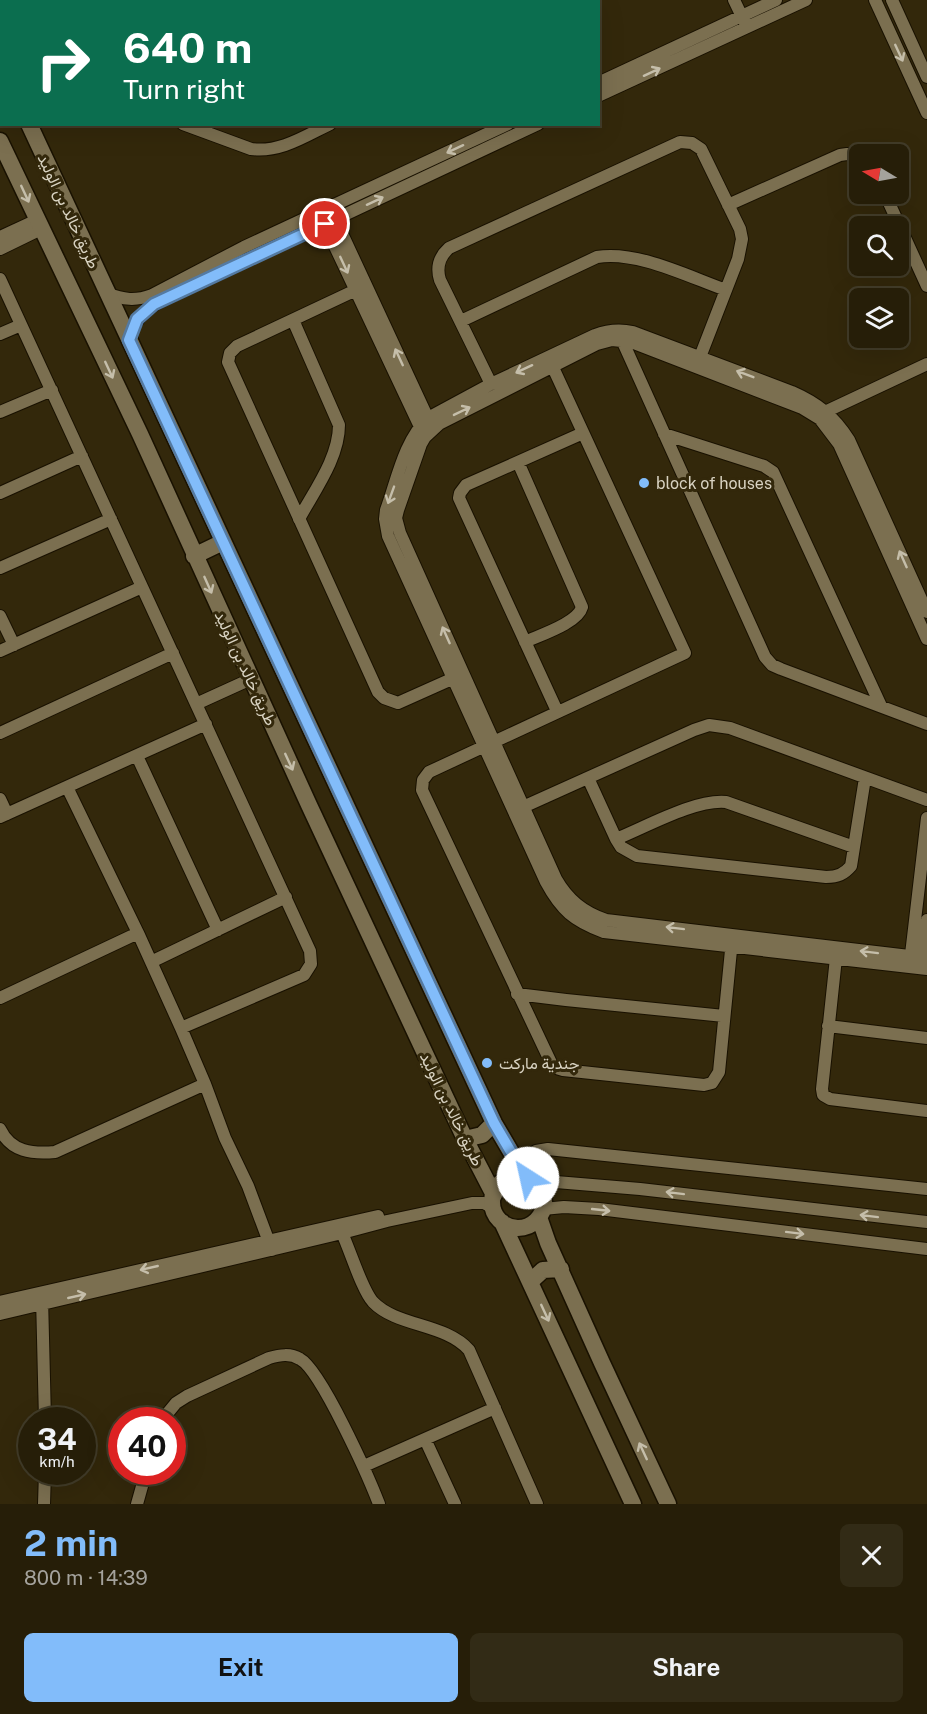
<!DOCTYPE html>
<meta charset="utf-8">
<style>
:root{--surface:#261e08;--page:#322b16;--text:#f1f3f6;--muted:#a4a29c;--line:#423c29;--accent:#82bcfa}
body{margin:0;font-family:"Public Sans",Vazirmatn,sans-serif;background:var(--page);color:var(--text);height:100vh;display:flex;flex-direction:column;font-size:22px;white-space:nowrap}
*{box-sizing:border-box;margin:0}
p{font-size:20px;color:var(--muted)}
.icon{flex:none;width:33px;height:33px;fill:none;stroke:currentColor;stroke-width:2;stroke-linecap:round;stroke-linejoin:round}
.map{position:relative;height:1504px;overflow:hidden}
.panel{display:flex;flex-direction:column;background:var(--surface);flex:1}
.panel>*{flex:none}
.top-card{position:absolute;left:0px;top:0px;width:600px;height:126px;box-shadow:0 6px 24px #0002,0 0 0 2px var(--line);background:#0b6e4f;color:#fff;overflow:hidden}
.needle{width:39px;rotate:280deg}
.tools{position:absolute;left:849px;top:144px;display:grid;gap:12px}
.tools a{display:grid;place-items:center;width:60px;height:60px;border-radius:9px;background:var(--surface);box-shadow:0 6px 24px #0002,0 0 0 2px var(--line);font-size:30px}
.speed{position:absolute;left:18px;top:1407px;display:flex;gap:12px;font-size:30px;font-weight:700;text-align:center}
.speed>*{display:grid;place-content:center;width:78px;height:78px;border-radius:50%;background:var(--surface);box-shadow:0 6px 24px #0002,0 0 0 2px var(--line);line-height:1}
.speed small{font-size:15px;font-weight:400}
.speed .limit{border:9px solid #d22;background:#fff;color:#111}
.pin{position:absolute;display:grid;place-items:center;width:51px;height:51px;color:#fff;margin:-26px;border:3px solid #fff;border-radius:50%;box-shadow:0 2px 6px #0007}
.me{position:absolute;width:66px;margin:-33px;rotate:325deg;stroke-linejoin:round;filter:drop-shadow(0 0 4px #0008)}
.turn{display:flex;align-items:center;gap:21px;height:126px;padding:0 24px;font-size:27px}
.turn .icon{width:78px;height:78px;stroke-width:2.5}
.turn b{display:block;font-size:42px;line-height:51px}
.round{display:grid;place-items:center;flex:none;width:63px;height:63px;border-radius:9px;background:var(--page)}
.head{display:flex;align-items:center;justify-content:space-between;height:102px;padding:0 24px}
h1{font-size:36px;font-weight:700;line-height:45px;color:var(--accent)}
.button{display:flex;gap:12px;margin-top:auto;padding:12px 24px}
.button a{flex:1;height:69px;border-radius:9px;background:var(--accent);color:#111;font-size:24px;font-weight:700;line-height:69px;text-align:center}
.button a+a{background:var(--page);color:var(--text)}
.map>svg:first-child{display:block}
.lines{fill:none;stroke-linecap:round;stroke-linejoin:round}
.street-casing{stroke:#191100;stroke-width:14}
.secondary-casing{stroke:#191100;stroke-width:19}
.street{stroke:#7b6f50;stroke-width:12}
.secondary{stroke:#7b6f50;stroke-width:16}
.oneway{stroke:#c5beaa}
.route-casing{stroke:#547aa2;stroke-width:15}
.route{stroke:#82bcfa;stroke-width:10}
.poi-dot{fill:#82bcfa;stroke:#33280b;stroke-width:2}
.labels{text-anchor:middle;stroke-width:6;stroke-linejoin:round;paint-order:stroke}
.street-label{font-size:16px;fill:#d8d2c1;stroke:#33280b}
.poi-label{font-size:16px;fill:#d8d2c1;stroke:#33280b;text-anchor:start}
</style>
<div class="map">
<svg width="927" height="1504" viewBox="0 0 927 1504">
<rect width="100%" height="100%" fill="#33280b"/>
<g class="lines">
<defs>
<path id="street" d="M 79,0 L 80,2
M 165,0 L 165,2
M 252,0 L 256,2
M 440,0 L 441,2
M 522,0 L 523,2
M 534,0 L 535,2
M 734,0 L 745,23
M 875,0 L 927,113
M 892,0 L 927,77
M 426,2 L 429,0
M 598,83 L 776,0
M 598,96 L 806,0
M 183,124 L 251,149 C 280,153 305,136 330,124
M 885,194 L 927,286
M 728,205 L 840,155 L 847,154 L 860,156
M 332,212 L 431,425
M 322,219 L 422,431
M 0,237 L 37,220
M 0,249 L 41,229
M 0,279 L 310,951 L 311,964 L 304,975 L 181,1028
M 356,290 L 237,346 L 230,353 L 228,362 L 378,692 L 384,698 L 398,703 L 454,678
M 107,293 C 123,300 136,301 152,295 L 244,247 L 508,124
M 293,320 L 339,425 C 339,458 314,491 299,519
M 461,321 L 597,257 C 636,250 689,277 726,290
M 0,334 L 21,325
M 622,340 L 765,657 L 772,665 L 781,669 L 927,724
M 129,341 C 133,321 144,310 161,301 L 538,124
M 550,361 L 685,653 L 429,772 L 423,780 L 422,790 L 553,1067 L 563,1070 L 704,1085 L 712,1083 L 719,1072 L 732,940
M 491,384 L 440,280 C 436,267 439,257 449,248 L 680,142 L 692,143 L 701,149 L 740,229 L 742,239 L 738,259 L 700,357
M 827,411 L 927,364
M 0,412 L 52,390
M 664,434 L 764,466 L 773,472 L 881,706
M 518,462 L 582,607 C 578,623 540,635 525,642
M 0,493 L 82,456
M 0,568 L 111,519
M 927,612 L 849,440 C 834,416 817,403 792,392 L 633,332 C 619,329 608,330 595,335 L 491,384 L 428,418 C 404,441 397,480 386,510 L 385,519 L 388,536 L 546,882 C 561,910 574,921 604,932 L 927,969
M 0,616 L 14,645
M 927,639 L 839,444 L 820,419 L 802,408 L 631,342 L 612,340 L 597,344 L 439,424 L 425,437 L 421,444 L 398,510 L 396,518 L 400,533 L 556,879 C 568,900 583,912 606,920 L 927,958
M 0,651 L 142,587
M 196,704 L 251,679
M 557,711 L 459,498 L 460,493 L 466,485 L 583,433
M 0,733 L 173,653
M 137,756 L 218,930
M 588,778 L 616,839 L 621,847 L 637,856 L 826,877 C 838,877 844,874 851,866 L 865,778
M 67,787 L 138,933 L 181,1028 L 205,1084 L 225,1138 L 248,1186 L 272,1250
M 0,799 L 7,814
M 523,807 L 694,730 L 709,725 L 730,728 L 927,800
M 0,817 L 206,724
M 616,839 C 646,827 695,799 726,802 L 854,847
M 836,958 L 822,1089 L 823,1095 L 830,1099 L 927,1111
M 151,962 L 286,897
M 910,963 L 927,818
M 922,964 L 927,920
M 517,994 L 566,1000 L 724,1016
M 0,998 L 138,933
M 828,1026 L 927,1038
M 0,1129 C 11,1152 32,1154 55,1152 L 205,1084
M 528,1178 L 530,1156 L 536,1151 L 548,1149 L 927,1189
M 532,1180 L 640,1189 L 927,1222
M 543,1209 L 564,1207 L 599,1209 L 927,1249
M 342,1233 C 350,1250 362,1290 373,1302 C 397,1327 445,1323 469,1350 L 537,1504
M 42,1297 L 45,1420
M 0,1302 L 378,1216
M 0,1314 L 342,1233 L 387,1221 L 472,1203 L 484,1203 L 493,1208
M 162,1420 L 176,1403 L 187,1396 L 269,1358 C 280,1355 290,1353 300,1359 C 321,1370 369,1478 379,1504
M 425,1439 L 455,1504
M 364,1466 L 495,1408
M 44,1504 L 45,1472
M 137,1504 L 146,1472"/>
<path id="secondary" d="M 0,62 L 2,65
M 29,124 L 494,1123 L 525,1176
M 0,141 L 140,434 L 309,805 L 465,1139 L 494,1195
M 194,556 L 223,542
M 465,1139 L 482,1135 L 494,1123
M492 1202a26 26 0 1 1 52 0a26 26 0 1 1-52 0Z
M 539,1217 L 548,1243 L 602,1363 L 668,1504
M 502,1222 L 633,1504
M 530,1282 L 543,1270 L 561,1269"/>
</defs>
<!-- street casing -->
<use href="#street" class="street-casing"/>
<!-- secondary casing -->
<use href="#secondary" class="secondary-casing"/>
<!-- street -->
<use href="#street" class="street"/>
<!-- secondary -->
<use href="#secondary" class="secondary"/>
</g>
<!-- one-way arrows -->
<defs><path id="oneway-shaft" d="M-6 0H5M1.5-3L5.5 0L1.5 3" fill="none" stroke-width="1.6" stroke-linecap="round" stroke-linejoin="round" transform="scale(1.5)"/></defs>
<g class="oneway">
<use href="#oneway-shaft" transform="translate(899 53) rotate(65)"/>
<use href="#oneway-shaft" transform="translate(652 72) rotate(-25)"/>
<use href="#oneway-shaft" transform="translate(455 149) rotate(155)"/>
<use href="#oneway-shaft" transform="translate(25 194) rotate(65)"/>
<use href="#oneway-shaft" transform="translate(375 201) rotate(-25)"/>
<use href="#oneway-shaft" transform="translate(344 265) rotate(65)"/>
<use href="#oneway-shaft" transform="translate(399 357) rotate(-115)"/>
<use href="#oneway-shaft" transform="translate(524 369) rotate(155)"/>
<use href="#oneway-shaft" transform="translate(109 370) rotate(65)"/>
<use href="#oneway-shaft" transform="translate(745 374) rotate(-159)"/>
<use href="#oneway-shaft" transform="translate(462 411) rotate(-26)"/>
<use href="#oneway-shaft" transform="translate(391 495) rotate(110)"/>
<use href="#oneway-shaft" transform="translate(903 559) rotate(-114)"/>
<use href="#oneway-shaft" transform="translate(208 585) rotate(66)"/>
<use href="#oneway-shaft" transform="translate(446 635) rotate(-114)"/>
<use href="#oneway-shaft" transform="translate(289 762) rotate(65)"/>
<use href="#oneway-shaft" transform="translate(675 928) rotate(-173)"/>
<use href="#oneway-shaft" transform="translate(869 952) rotate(-173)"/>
<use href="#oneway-shaft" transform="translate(675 1193) rotate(-173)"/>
<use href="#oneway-shaft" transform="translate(601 1210) rotate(6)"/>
<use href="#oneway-shaft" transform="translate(869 1216) rotate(-173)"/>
<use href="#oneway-shaft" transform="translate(795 1233) rotate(7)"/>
<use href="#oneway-shaft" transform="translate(149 1268) rotate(167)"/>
<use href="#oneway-shaft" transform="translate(77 1296) rotate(-13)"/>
<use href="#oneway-shaft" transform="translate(545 1313) rotate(65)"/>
<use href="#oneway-shaft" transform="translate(643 1451) rotate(-115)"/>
</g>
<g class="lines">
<defs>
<path id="route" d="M 325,224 L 154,304 L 137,319 L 129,340 L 494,1123 L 525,1176 L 528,1178"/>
</defs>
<!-- route casing -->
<use href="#route" class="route-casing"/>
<!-- route -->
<use href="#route" class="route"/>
</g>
<!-- markers -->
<g class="poi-dot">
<circle cx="644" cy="483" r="6"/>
<circle cx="487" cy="1063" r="6"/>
</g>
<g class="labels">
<!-- street labels -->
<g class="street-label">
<text transform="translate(69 211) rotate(65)" y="6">طريق خالد بن الوليد</text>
<text transform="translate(246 668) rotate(65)" y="6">طريق خالد بن الوليد</text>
<text transform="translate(452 1109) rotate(64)" y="6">طريق خالد بن الوليد</text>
</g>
<!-- poi labels -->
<g class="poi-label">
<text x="656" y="489">block of houses</text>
<text x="499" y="1069">جندية ماركت</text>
</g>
</g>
</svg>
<div class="tools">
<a><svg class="needle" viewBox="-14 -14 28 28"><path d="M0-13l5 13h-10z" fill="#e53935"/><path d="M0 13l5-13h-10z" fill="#a4a29c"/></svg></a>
<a><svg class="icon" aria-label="search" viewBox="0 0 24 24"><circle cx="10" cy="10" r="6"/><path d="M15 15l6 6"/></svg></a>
<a><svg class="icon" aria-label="layers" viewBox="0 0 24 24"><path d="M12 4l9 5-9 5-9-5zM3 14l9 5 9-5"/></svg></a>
</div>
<div class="speed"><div>34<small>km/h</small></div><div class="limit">40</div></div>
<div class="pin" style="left:325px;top:224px;background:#d93025"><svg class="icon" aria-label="arrive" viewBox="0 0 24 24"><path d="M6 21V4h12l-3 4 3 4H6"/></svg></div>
<svg class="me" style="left:528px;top:1178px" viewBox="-20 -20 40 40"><circle r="19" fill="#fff"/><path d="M0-13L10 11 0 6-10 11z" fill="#82bcfa"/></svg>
<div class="top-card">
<div class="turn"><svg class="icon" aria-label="right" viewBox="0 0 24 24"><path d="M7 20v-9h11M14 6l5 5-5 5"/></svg><div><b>640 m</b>Turn right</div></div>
</div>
</div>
<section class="panel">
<div class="head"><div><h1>2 min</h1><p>800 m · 14:39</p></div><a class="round"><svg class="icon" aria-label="close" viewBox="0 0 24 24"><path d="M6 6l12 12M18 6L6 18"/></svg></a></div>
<div class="button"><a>Exit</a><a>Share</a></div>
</section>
